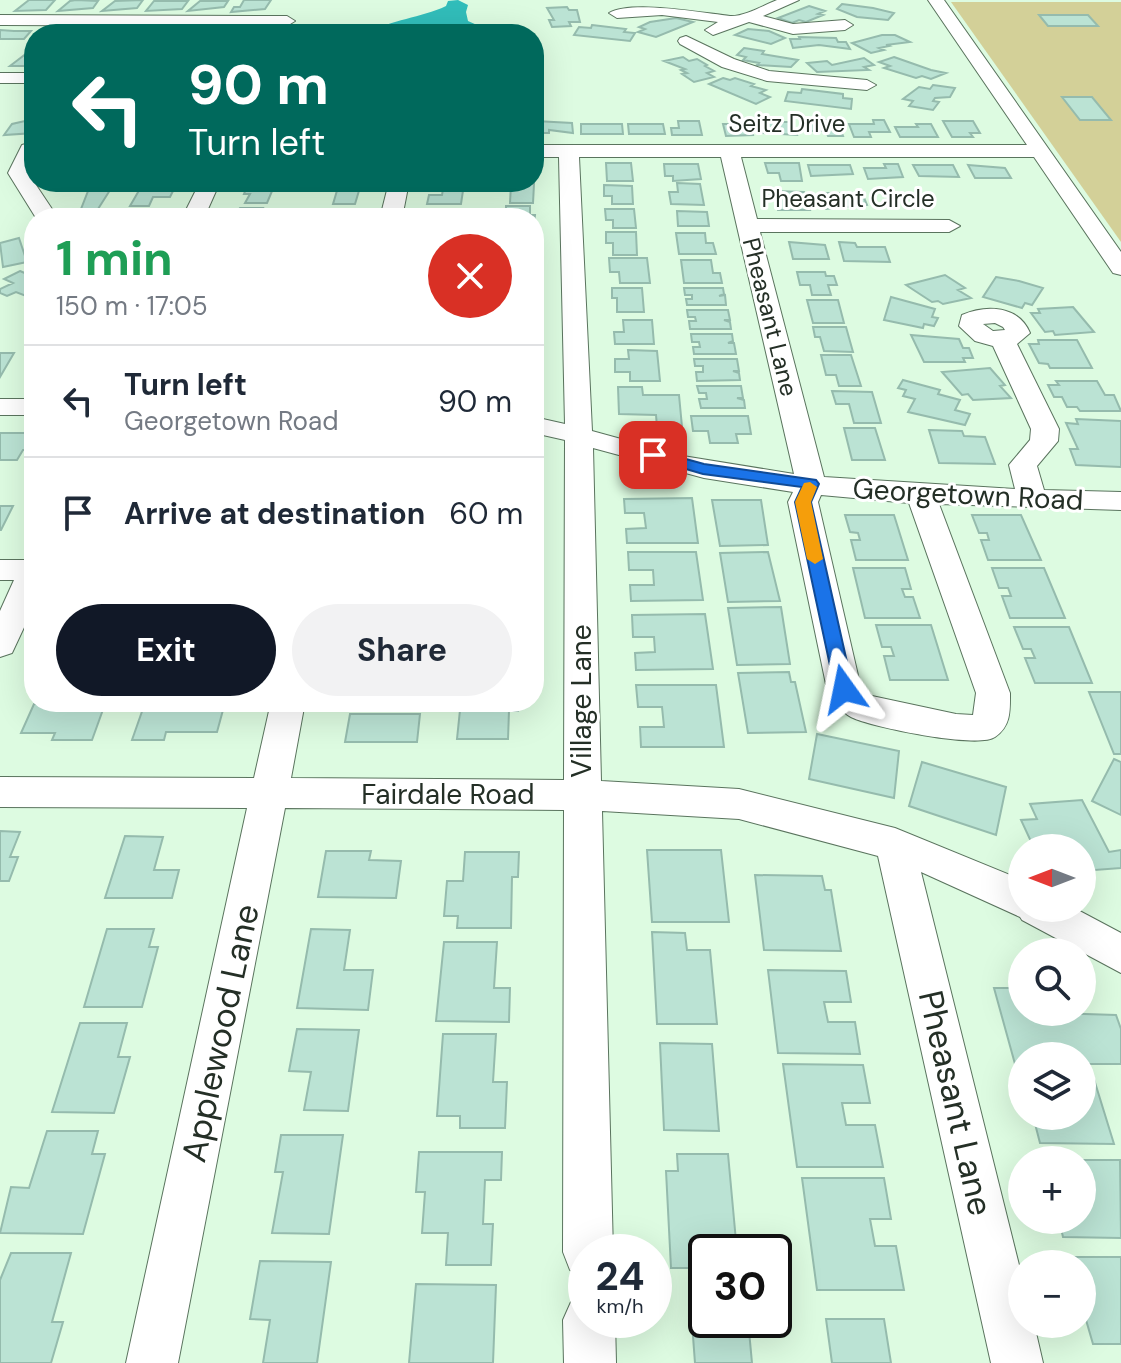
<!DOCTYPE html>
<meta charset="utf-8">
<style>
:root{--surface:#fff;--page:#f2f2f3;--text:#1f2937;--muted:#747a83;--line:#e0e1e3;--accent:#111827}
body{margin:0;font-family:"DM Sans",sans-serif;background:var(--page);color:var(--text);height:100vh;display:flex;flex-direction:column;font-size:30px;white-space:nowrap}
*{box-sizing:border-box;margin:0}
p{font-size:26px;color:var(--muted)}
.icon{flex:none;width:44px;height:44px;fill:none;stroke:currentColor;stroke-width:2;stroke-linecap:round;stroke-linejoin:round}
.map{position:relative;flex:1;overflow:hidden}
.sheet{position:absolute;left:24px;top:208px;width:520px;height:504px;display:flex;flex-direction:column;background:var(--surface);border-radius:32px;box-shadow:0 8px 32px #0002}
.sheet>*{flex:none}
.guide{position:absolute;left:24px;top:24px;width:520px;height:168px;border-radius:32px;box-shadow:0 8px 32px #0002;background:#00695c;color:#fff;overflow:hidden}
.needle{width:52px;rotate:270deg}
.buttons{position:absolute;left:1008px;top:834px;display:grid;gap:16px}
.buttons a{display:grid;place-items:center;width:88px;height:88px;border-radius:50%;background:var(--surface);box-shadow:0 8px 32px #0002;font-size:40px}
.speed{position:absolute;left:568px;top:1234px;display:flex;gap:16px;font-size:40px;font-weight:700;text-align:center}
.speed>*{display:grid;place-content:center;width:104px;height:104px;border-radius:50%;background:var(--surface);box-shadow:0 8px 32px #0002;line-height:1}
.speed small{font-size:20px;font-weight:400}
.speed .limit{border:4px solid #111;border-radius:12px;background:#fff;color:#111}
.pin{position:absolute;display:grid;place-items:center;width:68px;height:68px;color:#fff;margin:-34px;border-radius:16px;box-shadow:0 4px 12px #0006}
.me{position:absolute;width:88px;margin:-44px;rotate:348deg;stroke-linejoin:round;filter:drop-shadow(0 0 6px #0008)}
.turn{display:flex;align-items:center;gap:28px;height:168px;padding:0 32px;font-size:36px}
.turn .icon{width:104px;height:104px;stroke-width:2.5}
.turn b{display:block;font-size:56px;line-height:68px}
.round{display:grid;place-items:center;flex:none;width:84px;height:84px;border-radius:42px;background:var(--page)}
.overview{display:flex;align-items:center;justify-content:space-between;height:136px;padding:0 32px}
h1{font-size:48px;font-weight:700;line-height:60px;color:#1e9e55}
.action{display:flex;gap:16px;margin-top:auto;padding:16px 32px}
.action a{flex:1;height:92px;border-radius:48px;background:var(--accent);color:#fff;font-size:32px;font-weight:700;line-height:92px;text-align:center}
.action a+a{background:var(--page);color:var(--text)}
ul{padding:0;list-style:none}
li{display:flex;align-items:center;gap:24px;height:112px;padding:0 32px;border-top:2px solid var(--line)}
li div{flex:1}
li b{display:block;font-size:30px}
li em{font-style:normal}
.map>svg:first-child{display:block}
.green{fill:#d3d098}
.water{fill:#31bdba}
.building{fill:#bbe3d4;stroke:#95bbad;stroke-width:2}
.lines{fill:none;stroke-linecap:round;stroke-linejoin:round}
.minor-casing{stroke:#5a745e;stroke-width:2}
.minor{fill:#fff;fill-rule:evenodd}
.route{fill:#1a73e8;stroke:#114b97;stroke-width:2}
.slow{fill:#f59e0b}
.labels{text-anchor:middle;stroke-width:6;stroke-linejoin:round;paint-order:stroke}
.far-street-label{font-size:24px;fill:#242f26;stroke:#fff}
.street-label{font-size:28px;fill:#242f26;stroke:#fff}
.near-street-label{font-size:34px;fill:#242f26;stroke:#fff}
</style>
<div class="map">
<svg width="1121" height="1363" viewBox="0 0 1121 1363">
<rect width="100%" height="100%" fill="#ddfbe1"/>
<!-- green -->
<path class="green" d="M 951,2 L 1121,2 L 1121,242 Z"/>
<!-- water -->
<path class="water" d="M 458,0 L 468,5 L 466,12 L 468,21 L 497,34 L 367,34 C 391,19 421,18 446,6 L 448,1 Z"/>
<!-- building -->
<path class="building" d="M 29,0 L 55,0 L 46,10 L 15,11 Z
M 143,0 L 137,8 L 102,11 L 115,1 Z
M 244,0 L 271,0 L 265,9 L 231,12 L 234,7 L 240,7 Z
M 70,1 L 76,0 L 98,1 L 93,8 L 58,11 Z
M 154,1 L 188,1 L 182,9 L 146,11 Z
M 200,1 L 228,1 L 224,7 L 188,11 Z
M 842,4 L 873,8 L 894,13 L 888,20 L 857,17 L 837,9 Z
M 809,6 L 825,11 L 818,14 L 823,15 L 806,22 L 799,20 L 792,23 L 778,18 Z
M 567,7 L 569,10 L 577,10 L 580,22 L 569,22 L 571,26 L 552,27 L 549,20 L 554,20 L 547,8 Z
M 1039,15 L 1088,15 L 1098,26 L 1048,26 Z
M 676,18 L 693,22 L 656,37 L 638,32 L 645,29 L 639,27 L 650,22 Z
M 592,25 L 626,29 L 624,32 L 635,33 L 630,41 L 574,35 L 579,27 L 591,28 Z
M 72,29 L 77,30 L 74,34 L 37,34 L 41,30 Z
M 748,29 L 769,31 L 785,38 L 771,44 L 735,35 Z
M 0,30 L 14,31 L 31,31 L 24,39 L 0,39 Z
M 882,35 L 895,35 L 910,42 L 886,45 L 889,46 L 879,48 L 884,50 L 871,53 L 852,43 Z
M 799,37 L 836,38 L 838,42 L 846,42 L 850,49 L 819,45 L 793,48 L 790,39 L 800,39 Z
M 744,48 L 764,51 L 762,54 L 798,60 L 791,67 L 757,65 L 759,63 L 743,60 L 746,57 L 737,55 Z
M 27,53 L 34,53 L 31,66 L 10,66 Z
M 683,57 L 689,61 L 697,59 L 707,65 L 705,66 L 714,71 L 707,73 L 714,77 L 694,82 L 682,74 L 687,73 L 681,70 L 685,69 L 664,61 Z
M 894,57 L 931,70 L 946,73 L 931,79 L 922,76 L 916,78 L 884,68 L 890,66 L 879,62 Z
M 864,58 L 874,65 L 864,67 L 869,70 L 817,72 L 807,63 L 827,61 L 832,65 Z
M 723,78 L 730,80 L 735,78 L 754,84 L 751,86 L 766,90 L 760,93 L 770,97 L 756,104 L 709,84 Z
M 933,85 L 955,88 L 950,97 L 935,98 L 933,101 L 939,102 L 933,110 L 909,106 L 913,101 L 903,99 L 919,87 L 930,89 Z
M 802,89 L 843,94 L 843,98 L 852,99 L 851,109 L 785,101 L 788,92 L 801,93 Z
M 1062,97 L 1092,97 L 1111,120 L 1080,120 Z
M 819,120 L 837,120 L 843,136 L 828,136 L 826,131 L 808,131 L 805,121 Z
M 873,120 L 884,120 L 890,132 L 869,132 L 871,137 L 854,137 L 849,124 L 874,124 Z
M 25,121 L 34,121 L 34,133 L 4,135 L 12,124 Z
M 535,121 L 572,123 L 573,133 L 549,130 L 549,133 L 534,133 Z
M 678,121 L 699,121 L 702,135 L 672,135 L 671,128 L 679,128 Z
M 943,121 L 973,121 L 980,133 L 970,133 L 973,137 L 952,137 Z
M 760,122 L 792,122 L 797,135 L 763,133 Z
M 581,124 L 622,124 L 623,134 L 581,134 Z
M 628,124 L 663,124 L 665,134 L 629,134 Z
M 723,124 L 750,124 L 753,135 L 726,136 Z
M 916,124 L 931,124 L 938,137 L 900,137 L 895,127 L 918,127 Z
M 606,163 L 631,163 L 633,181 L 607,181 Z
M 765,163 L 799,163 L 802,181 L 781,181 L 779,173 L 768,173 Z
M 664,164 L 698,164 L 701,179 L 673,181 L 673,176 L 665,176 Z
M 884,164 L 898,164 L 903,177 L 868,179 L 864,168 L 886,168 Z
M 808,165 L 850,165 L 853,174 L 811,176 Z
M 913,165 L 953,165 L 959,177 L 919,176 Z
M 968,165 L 1005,168 L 1011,178 L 975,178 Z
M 677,183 L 700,184 L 704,205 L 671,204 L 669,192 L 678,192 Z
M 248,184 L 275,184 L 267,203 L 245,203 L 250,194 L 244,194 Z
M 339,184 L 361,184 L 355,204 L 333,204 Z
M 444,184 L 464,184 L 461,204 L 427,204 L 429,195 L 442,195 Z
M 511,184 L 534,184 L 533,203 L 510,203 Z
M 604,185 L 632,186 L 633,204 L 612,204 L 612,196 L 604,196 Z
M 90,186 L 112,187 L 98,209 L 81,209 Z
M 141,187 L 175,187 L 170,197 L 153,197 L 149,206 L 130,206 Z
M 774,191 L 804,192 L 810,210 L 778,210 Z
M 821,193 L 862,193 L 867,205 L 826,209 Z
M 506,206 L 530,206 L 530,215 L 535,215 L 534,226 L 534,218 L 506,218 Z
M 240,208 L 263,208 L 259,218 L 232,218 Z
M 135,209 L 162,209 L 157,218 L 130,218 Z
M 605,209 L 634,209 L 636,228 L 613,228 L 613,220 L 606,220 Z
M 425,210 L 465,210 L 465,214 L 456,214 L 456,218 L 423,218 Z
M 677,211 L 707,212 L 709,226 L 678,226 Z
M 606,232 L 636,232 L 637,255 L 613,255 L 613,243 L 606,243 Z
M 676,233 L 705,233 L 706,243 L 713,243 L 716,254 L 679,254 Z
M 19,238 L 27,262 L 3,267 L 0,243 Z
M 789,242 L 825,245 L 829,259 L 793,259 Z
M 839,242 L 855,243 L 857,247 L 885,247 L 890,262 L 844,261 Z
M 609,258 L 647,258 L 650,283 L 620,283 L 619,272 L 610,272 Z
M 681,260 L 711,260 L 713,273 L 720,273 L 722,283 L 684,283 Z
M 20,271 L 34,277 L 34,299 L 16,292 L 7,296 L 0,293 L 0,289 L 13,283 L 4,279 Z
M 797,272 L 825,272 L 826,276 L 834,276 L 837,285 L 828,285 L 831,295 L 812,295 L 810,285 L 800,285 Z
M 945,275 L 965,288 L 958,290 L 971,298 L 943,304 L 938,301 L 932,302 L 906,285 Z
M 996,277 L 1019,281 L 1043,288 L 1032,305 L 1025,303 L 1022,308 L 983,297 Z
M 612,288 L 642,288 L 644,312 L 617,312 L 617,298 L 612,298 Z
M 684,288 L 723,288 L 724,294 L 719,296 L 725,295 L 726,305 L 687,305 L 686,299 L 692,299 L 692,295 L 685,295 Z
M 891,297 L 935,309 L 932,317 L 938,318 L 934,326 L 924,324 L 923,328 L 884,320 Z
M 807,300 L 838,300 L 844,323 L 813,323 Z
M 1073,307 L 1094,332 L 1055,335 L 1053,331 L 1045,332 L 1031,313 L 1040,313 L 1038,309 Z
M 687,310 L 728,310 L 730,320 L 724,320 L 730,322 L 731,329 L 690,329 L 689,321 L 696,321 L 695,317 L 688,317 Z
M 623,320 L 652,320 L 654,344 L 615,344 L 614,332 L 624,332 Z
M 813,327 L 846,327 L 853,352 L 824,351 L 820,337 L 815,337 Z
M 691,334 L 732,334 L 733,341 L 728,343 L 734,343 L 736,354 L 694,354 L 693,347 L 700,347 L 699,342 L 692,342 Z
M 911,335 L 959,339 L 963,348 L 969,348 L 973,358 L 963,358 L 965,362 L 924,362 Z
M 1038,340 L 1077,340 L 1092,368 L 1050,368 L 1048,364 L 1039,363 L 1029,344 L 1039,344 Z
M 628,350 L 657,351 L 660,381 L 630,381 L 630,372 L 615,372 L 615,359 L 629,359 Z
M 0,353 L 14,353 L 0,377 Z
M 821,355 L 851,355 L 861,386 L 839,386 L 836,375 L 826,375 Z
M 694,359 L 737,359 L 739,371 L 733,371 L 739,373 L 740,380 L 697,381 L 696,372 L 703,372 L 703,366 L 695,366 Z
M 990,368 L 1005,385 L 1000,386 L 1011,398 L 973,400 L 968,394 L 962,395 L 942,372 Z
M 903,380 L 940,390 L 938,394 L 960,400 L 955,410 L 970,414 L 965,425 L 908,412 L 915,399 L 903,396 L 906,390 L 898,388 Z
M 1056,381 L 1097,381 L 1105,395 L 1114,395 L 1121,411 L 1080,411 L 1077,407 L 1067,407 L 1062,397 L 1054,397 L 1048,385 L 1059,385 Z
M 697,386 L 741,386 L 743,398 L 737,398 L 744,400 L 745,408 L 701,408 L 699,399 L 707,399 L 706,393 L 699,393 Z
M 618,387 L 642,387 L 643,395 L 679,395 L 682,427 L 657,427 L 656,415 L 619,414 Z
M 832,391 L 872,392 L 881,423 L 854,423 L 849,404 L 836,404 Z
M 691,416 L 748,416 L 751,434 L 736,434 L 738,443 L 710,443 L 708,431 L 693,431 Z
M 1076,419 L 1121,421 L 1121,467 L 1076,465 L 1070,449 L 1078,449 L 1066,423 L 1078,424 Z
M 844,428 L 875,428 L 885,460 L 852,460 Z
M 929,430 L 962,431 L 964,436 L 985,437 L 995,464 L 939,463 Z
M 0,433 L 34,433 L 34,450 L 23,450 L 17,460 L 0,460 Z
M 692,498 L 698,543 L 627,543 L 626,529 L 646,528 L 644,513 L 625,513 L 624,499 Z
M 712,500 L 761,500 L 768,545 L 720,546 Z
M 0,506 L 13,506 L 1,530 L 0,530 Z
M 845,515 L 894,515 L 908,560 L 856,560 L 851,540 L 860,540 L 858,533 L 850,532 Z
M 972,515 L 1021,515 L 1041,560 L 988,560 L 981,540 L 989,540 L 987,533 L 979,533 Z
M 628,552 L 696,552 L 703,600 L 631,601 L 630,585 L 654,585 L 653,570 L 629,570 Z
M 768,552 L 780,601 L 728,602 L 720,553 Z
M 853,568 L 905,568 L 911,589 L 902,589 L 905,597 L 913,597 L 920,618 L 865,618 Z
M 992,568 L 1044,568 L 1065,618 L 1010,618 L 1002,596 L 1011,596 L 1008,588 L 999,588 Z
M 781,607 L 790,664 L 737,665 L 728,608 Z
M 705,614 L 713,669 L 636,670 L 635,653 L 655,652 L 654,637 L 633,637 L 632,615 Z
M 876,625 L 931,625 L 948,680 L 890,680 L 884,656 L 894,656 L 891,647 L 882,647 Z
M 1014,627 L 1069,627 L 1092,683 L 1035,683 L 1025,658 L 1035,658 L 1031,649 L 1023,649 Z
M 789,672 L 791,682 L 795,682 L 806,732 L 748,733 L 738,673 Z
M 636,685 L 716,685 L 724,747 L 641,747 L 640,727 L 664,727 L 662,707 L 638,707 Z
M 1089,692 L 1121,692 L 1121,754 L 1114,754 Z
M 202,702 L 200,710 L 223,710 L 217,732 L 166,732 L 164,740 L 132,740 L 145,703 Z
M 456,702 L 519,702 L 518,711 L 509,711 L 508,739 L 457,739 L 460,710 L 456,710 Z
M 34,704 L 105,704 L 92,740 L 52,740 L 55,733 L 21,733 Z
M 350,714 L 420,714 L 417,742 L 345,742 Z
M 817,734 L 899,751 L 894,798 L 809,779 Z
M 1114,759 L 1121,762 L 1121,815 L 1092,801 Z
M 922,762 L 1006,787 L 996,835 L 909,806 Z
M 1082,800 L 1109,852 L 1121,850 L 1121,868 L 1082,871 L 1082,848 L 1034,848 L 1021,820 L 1037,819 L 1030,804 Z
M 0,831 L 20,832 L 10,857 L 18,857 L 9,881 L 0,881 Z
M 125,836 L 163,837 L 154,870 L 179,870 L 172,898 L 105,898 Z
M 647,850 L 721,850 L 729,922 L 652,922 Z
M 326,851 L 371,851 L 369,860 L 401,861 L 396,898 L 318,897 Z
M 465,852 L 519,852 L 518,877 L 512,877 L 511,928 L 457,928 L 458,916 L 444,916 L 447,881 L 463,881 Z
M 755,875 L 822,876 L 825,890 L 831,890 L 841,951 L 764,950 Z
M 107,929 L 154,929 L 149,947 L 158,947 L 142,1007 L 84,1007 Z
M 311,929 L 350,930 L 344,970 L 373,970 L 368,1010 L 297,1008 Z
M 652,932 L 685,933 L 687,950 L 710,950 L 717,1024 L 657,1024 Z
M 444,942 L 497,942 L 494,988 L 510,988 L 509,1022 L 436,1021 Z
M 768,970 L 846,971 L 851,1002 L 824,1002 L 828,1022 L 855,1022 L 860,1054 L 778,1053 Z
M 994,988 L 1022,988 L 1022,1012 L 1116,1015 L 1121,1029 L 1121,1064 L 1082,1064 L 1082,1056 L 1022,1056 L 1022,1064 L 1015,1064 Z
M 80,1023 L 127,1023 L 118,1057 L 130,1057 L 114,1113 L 52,1112 Z
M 297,1029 L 359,1030 L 348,1111 L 304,1110 L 311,1072 L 289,1071 Z
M 443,1034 L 496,1034 L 493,1082 L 507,1082 L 505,1128 L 460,1128 L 460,1116 L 437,1116 Z
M 660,1043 L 712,1044 L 719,1131 L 664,1130 Z
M 783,1064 L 863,1065 L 870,1103 L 842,1103 L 846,1125 L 875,1125 L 883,1167 L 797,1167 Z
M 1082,1076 L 1093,1076 L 1114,1144 L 1040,1143 L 1033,1116 L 1082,1116 Z
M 47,1131 L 98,1131 L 92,1154 L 105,1154 L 83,1234 L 0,1233 L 11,1187 L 29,1188 Z
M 281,1135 L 343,1135 L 329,1234 L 272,1233 L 283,1172 L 275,1172 Z
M 419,1152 L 502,1152 L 501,1180 L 485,1180 L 483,1224 L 493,1224 L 491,1265 L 446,1265 L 448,1233 L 422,1233 L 425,1192 L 416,1192 Z
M 677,1154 L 728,1154 L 737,1252 L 706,1252 L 706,1268 L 671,1268 L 666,1171 L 678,1171 Z
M 1048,1160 L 1120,1160 L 1121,1238 L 1063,1237 L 1059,1220 L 1082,1220 L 1082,1160 Z
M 802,1178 L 884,1178 L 891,1219 L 870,1219 L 875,1246 L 896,1246 L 904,1290 L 817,1290 Z
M 11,1253 L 71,1253 L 52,1322 L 63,1322 L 51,1363 L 0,1363 L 0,1280 Z
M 1074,1257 L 1121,1257 L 1121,1344 L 1093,1344 L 1082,1306 L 1082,1301 L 1086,1301 L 1082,1287 L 1082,1264 L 1075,1264 Z
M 260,1261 L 331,1262 L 317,1363 L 263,1363 L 270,1320 L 250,1319 Z
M 416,1284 L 496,1285 L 493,1363 L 409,1363 Z
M 690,1296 L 706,1296 L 706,1320 L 748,1320 L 752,1363 L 695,1363 Z
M 826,1319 L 884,1319 L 891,1363 L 832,1363 Z"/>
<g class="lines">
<defs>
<path id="minor" d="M 777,0 L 799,0 L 763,16 L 793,24 L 845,20 L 853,25 L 845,30 L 793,34 L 749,22 L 713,35 L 705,30 L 718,22 L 662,15 L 617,18 L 609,13 C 632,0 702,13 730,16 C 744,17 764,5 777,0 Z
M 928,0 L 944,0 L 1121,252 L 1121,275 L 1113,273 L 1034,157 L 741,157 L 757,219 L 949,220 L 960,226 L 949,232 L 760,232 L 824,477 L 1015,489 L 1009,465 L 1030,440 L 1031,429 L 993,346 L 975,341 L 959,326 L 962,315 C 987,304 1019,306 1030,333 L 1017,344 L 1059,429 L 1058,441 L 1037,466 L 1044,490 L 1121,492 L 1121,510 L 939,504 L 1010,693 C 1010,711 1011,726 995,737 C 978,749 870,727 851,717 C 841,712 832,698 827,689 L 788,502 L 793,492 L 704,478 L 593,448 L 601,781 L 739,789 L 895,828 L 1022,880 L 1022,908 L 1074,908 L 1121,933 L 1121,973 L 1022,920 L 1020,917 L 921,872 L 1022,1277 L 1022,1324 L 1034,1324 L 1043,1363 L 991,1363 L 878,856 L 739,819 L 602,811 L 613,1252 L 586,1252 L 586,1276 L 570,1270 L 563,1252 L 564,810 L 285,808 L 178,1363 L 126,1363 L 247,808 L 0,807 L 0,777 L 254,778 L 271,702 L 305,702 L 291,778 L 564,780 L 565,440 L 534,433 L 534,417 L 565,424 L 559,157 L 534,157 L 534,145 L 1027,145 ZM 579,157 L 721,157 L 794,474 L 683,456 L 592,431 ZM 995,323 L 1003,327 L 1005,330 L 993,331 L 983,324 ZM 821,495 L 909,503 L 976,693 L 973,715 L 956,714 L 872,696 L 860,684 L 818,502 Z
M 0,15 L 287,16 L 295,21 L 287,26 L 0,25 Z
M 686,36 L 734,59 L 769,71 L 867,80 L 876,85 L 867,90 L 767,81 L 722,67 L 680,44 L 678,41 L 680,38 Z
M 0,73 L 34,73 L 34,83 L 0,83 Z
M 29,143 L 34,144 L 34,160 L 28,173 L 58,218 L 36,218 L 8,173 L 22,145 Z
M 200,182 L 220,182 L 204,218 L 182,218 Z
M 389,182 L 409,182 L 402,218 L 380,218 Z
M 0,399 L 34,399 L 34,415 L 0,415 Z
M 0,560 L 34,560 L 34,606 L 12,653 L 0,657 L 0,611 L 14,580 L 0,580 Z
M 586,1296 L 586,1320 L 615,1320 L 616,1363 L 564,1363 L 563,1320 L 571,1302 Z"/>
</defs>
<!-- minor casing -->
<use href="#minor" class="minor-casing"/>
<!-- minor -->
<use href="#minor" class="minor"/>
</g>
<!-- route -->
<path class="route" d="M 653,450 L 704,464 L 816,480 L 819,484 L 811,502 L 853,689 L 851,694 L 844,696 L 835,689 L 795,502 L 802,487 L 703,474 L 648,458 L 646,455 Z"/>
<!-- slow -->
<path class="slow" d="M 810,482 L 817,487 L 811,502 L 823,559 L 815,564 L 807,559 L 795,502 L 804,483 Z"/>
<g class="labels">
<!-- far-street labels -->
<g class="far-street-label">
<text x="787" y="132">Seitz Drive</text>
<text x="848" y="207">Pheasant Circle</text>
<text transform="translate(770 317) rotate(76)" y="8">Pheasant Lane</text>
</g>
<!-- street labels -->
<g class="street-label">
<text transform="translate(968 494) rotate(3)" y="10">Georgetown Road</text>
<text transform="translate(581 701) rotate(-90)" y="10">Village Lane</text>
<text x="448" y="804">Fairdale Road</text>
</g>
<!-- near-street labels -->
<g class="near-street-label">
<text transform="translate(220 1033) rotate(-78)" y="12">Applewood Lane</text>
<text transform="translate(956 1103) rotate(77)" y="12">Pheasant Lane</text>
</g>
</g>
</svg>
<div class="buttons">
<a><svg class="needle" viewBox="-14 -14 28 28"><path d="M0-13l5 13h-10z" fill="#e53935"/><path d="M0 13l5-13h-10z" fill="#747a83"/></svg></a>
<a><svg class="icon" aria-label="search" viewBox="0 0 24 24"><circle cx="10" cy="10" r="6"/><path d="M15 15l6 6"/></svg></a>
<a><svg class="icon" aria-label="layers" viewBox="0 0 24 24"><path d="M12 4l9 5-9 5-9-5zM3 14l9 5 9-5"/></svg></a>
<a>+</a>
<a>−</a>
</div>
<div class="speed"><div>24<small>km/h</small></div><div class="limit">30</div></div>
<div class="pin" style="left:653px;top:455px;background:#d93025"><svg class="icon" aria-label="arrive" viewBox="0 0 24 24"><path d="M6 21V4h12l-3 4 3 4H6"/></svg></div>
<svg class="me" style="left:844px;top:689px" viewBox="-20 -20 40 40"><path d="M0-17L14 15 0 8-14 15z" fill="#1a73e8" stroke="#fff" stroke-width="4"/></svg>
<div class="guide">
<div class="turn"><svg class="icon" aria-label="left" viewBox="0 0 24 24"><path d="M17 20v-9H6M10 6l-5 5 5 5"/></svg><div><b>90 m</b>Turn left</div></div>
</div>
<section class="sheet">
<div class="overview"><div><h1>1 min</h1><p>150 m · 17:05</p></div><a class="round" style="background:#d93025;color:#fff"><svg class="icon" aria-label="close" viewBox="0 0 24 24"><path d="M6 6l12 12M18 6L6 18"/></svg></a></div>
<ul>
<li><svg class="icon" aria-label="left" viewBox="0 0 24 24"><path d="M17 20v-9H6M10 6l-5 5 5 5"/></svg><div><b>Turn left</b><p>Georgetown Road</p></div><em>90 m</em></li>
<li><svg class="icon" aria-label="arrive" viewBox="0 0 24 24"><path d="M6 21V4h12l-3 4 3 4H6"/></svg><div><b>Arrive at destination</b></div><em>60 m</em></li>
</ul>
<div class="action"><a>Exit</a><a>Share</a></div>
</section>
</div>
